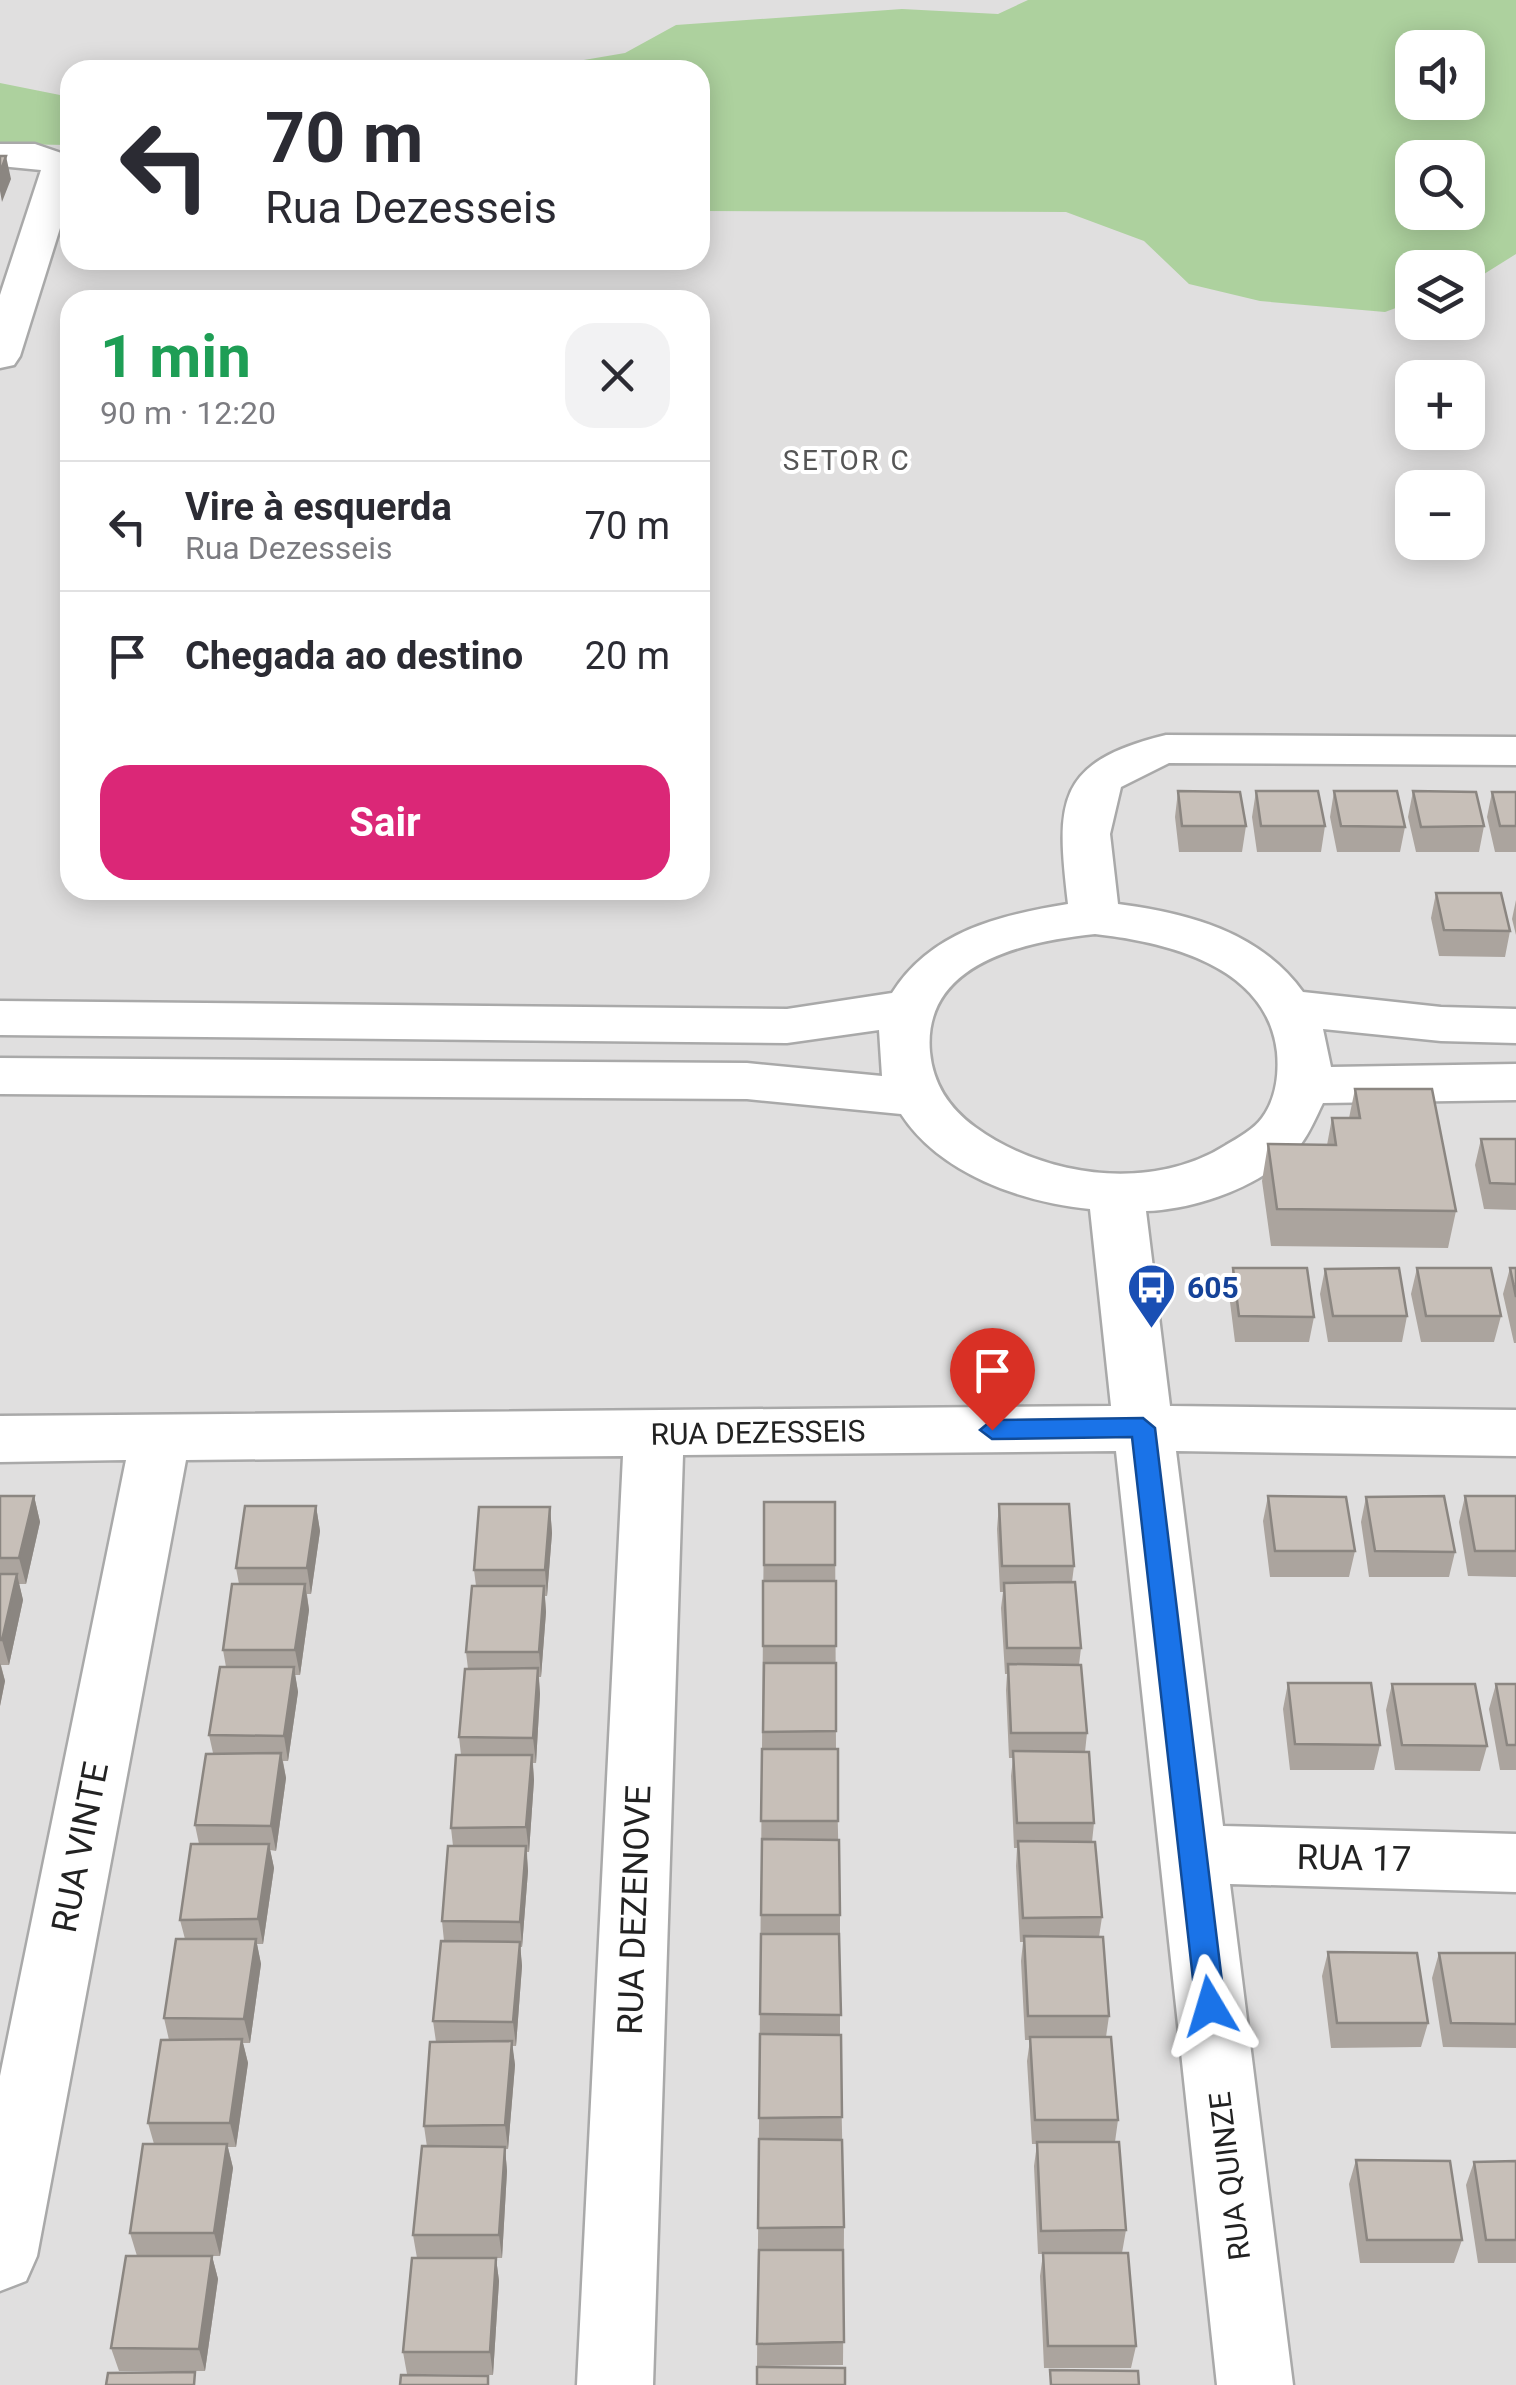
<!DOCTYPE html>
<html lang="pt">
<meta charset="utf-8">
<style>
:root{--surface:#fff;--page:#f2f2f3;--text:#2b2b33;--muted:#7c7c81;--line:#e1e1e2;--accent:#db2777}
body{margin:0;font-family:Roboto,sans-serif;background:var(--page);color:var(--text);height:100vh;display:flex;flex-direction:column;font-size:38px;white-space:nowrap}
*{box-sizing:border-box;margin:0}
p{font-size:32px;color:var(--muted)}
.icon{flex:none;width:55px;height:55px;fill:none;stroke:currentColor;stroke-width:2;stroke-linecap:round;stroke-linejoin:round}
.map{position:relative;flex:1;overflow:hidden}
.details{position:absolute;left:60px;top:290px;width:650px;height:610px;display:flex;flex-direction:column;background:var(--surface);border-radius:30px;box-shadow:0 5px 25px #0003}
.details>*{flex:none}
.guide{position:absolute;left:60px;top:60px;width:650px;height:210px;border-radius:30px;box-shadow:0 5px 25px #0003;background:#fff;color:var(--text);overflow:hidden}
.controls{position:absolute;left:1395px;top:30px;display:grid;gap:20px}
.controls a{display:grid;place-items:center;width:90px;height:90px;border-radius:20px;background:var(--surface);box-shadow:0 5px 25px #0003;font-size:50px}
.pin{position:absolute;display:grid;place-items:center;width:85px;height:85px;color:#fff;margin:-102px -42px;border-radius:50% 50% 50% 0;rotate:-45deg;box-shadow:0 0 10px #0007}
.pin .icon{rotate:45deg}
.me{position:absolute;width:110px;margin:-55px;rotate:353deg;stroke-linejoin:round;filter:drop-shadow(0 0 8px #0008)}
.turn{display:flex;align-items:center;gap:35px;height:210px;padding:0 40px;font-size:45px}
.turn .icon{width:130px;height:130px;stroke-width:2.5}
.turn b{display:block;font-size:70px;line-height:85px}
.round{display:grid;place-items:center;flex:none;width:105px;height:105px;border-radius:30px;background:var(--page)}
.headline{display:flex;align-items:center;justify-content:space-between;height:170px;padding:0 40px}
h1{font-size:60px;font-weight:700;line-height:75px;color:#1e9e55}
.primary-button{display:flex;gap:20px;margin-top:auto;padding:20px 40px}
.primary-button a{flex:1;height:115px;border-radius:30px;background:var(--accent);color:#fff;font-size:40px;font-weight:700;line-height:115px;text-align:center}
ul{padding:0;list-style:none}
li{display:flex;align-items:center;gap:30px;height:130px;padding:0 40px;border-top:2px solid var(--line)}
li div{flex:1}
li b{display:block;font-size:38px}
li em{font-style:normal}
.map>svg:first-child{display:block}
.residential{fill:#e0dfdf;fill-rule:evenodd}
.forest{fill:#add19e;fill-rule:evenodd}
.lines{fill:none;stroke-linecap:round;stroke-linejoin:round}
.minor-casing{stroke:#a9a9a9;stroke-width:5}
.minor{fill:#fff;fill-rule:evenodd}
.wall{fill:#aba49e}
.shaded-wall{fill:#8b8681}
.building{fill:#c7bfb8;stroke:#8b8681;stroke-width:2.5}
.route{fill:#1a73e8;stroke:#114b97;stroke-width:2.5}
.labels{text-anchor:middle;stroke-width:8;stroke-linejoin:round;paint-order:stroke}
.far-neighbourhood-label{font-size:28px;letter-spacing:2.5px;fill:#555;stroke:#fff}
.transit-label{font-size:30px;font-weight:bold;fill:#164399;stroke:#fff;text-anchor:start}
.street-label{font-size:30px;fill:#222;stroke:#fff}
.near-street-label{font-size:35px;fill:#222;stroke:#fff}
</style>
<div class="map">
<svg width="1516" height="2385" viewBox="0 0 1516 2385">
<rect width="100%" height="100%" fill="#f2efe9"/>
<!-- residential -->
<path class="residential" d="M 0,0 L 1400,0 L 1516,31 L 1516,2385 L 0,2385 ZM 1412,48 L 1468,48 L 1468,102 L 1412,102 ZM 70,70 L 700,70 L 700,260 L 70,260 ZM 1412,158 L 1468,158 L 1468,212 L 1412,212 ZM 1412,268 L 1468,268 L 1468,322 L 1412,322 ZM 70,300 L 700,300 L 700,890 L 70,890 ZM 1412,378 L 1468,378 L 1468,432 L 1412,432 ZM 1412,488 L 1468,488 L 1468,542 L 1412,542 Z"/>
<!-- forest -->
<path class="forest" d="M 1028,0 L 1516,0 L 1516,254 L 1468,284 L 1468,268 L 1412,268 L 1412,302 L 1385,312 L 1260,301 L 1189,284 L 1144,241 L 1066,212 L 700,211 L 700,70 L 348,70 L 352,62 L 531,69 L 625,53 L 676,25 L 902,9 L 998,14 ZM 1412,48 L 1468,48 L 1468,102 L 1412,102 ZM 1412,158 L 1468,158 L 1468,212 L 1412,212 Z
M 0,83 L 70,97 L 70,145 L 0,144 Z"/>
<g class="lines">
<defs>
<path id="minor" d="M 0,144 L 35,144 L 70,156 L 70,196 L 20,356 L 14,365 L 0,368 L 0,295 L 41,170 L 0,166 Z
M 1166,735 L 1516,737 L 1516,765 L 1169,763 L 1121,787 L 1110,834 L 1118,904 C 1188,913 1260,932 1303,992 L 1441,1007 L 1516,1009 L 1516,1043 L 1441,1041 L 1323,1029 L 1331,1067 L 1516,1064 L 1516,1100 L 1323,1103 C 1316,1117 1310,1132 1301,1144 C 1266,1185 1198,1209 1146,1211 L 1170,1406 L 1516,1410 L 1516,1456 L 1176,1451 L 1223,1826 L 1516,1834 L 1516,1892 L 1230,1884 L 1293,2385 L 1217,2385 L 1116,1451 L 683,1455 L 653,2385 L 577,2385 L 623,1456 L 186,1460 L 37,2256 L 26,2281 L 0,2291 L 0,2076 L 126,1460 L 0,1462 L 0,1416 L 1111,1406 L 1090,1209 C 1021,1202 940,1174 901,1114 L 747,1099 L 0,1094 L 0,1058 L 747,1063 L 882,1076 L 879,1030 L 787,1043 L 0,1035 L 0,1001 L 787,1009 L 892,993 C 931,931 1000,915 1068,904 C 1056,802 1055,762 1166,735 ZM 1095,934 C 1166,942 1267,965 1277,1052 C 1279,1074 1276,1099 1262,1118 C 1254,1129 1238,1138 1226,1145 C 1152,1192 1045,1178 975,1127 C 949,1108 933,1084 930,1052 C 922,962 1027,941 1095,934 Z"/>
</defs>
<!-- minor casing -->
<use href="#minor" class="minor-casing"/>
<!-- minor -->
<use href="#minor" class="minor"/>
</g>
<!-- wall -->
<path class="wall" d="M 1178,791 L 1246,826 L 1242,852 L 1179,852 L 1175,817 Z
M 1256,791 L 1325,826 L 1321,852 L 1257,852 L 1252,817 Z
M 1334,791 L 1405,827 L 1400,852 L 1337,852 L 1330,817 Z
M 1413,791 L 1484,826 L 1479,852 L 1416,852 L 1408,817 Z
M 1492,792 L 1516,792 L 1516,852 L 1495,852 L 1487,817 Z
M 1436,893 L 1510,931 L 1505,957 L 1439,956 L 1431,918 Z
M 1516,900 L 1516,935 L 1512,919 Z
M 1355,1089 L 1456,1211 L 1448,1248 L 1271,1246 L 1262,1181 L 1268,1144 L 1327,1145 L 1332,1118 L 1349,1118 Z
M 1481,1139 L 1516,1139 L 1516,1210 L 1484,1209 L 1475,1165 Z
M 1233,1268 L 1314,1317 L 1309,1342 L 1235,1342 L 1229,1294 Z
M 1417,1268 L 1501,1316 L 1494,1342 L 1421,1342 L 1411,1294 Z
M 1510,1268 L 1516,1268 L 1516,1343 L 1514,1343 L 1503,1294 Z
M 1325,1269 L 1407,1316 L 1402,1342 L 1328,1342 L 1320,1294 Z
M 0,1496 L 34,1496 L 40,1522 L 26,1584 L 19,1584 L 23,1600 L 9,1665 L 1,1665 L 5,1681 L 0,1706 Z
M 1268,1496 L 1355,1551 L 1349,1577 L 1270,1577 L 1263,1521 Z
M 1465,1496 L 1516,1496 L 1516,1577 L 1468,1576 L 1459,1522 Z
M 1366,1497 L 1455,1552 L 1449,1577 L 1369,1577 L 1361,1522 Z
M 764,1502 L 835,1502 L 836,1749 L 840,1915 L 840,2035 L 844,2227 L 843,2365 L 757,2366 Z
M 999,1504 L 1074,1566 L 1072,1582 L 1081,1648 L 1079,1665 L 1087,1733 L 1085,1752 L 1094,1823 L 1092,1842 L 1102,1917 L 1099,1937 L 1109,2016 L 1106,2037 L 1118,2120 L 1115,2142 L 1126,2230 L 1122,2253 L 1136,2346 L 1131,2368 L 1044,2368 L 1040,2276 L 1043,2254 L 1038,2254 L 1034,2166 L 1037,2144 L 1032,2144 L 1027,2061 L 1030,2040 L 1025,2040 L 1021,1961 L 1023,1942 L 1020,1942 L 1016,1866 L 1017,1848 L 1014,1848 L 1011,1776 L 1013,1758 L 1009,1758 L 1006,1690 L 1007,1674 L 1005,1674 L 1001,1608 L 1003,1592 L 1000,1592 L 997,1529 Z
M 316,1506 L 320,1531 L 311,1594 L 307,1594 L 309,1610 L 300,1675 L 295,1675 L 298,1692 L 288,1761 L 283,1761 L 286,1778 L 276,1851 L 270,1850 L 274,1868 L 263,1944 L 257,1944 L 261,1964 L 250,2043 L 243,2043 L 248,2063 L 236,2147 L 228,2147 L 233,2168 L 220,2256 L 212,2256 L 218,2279 L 205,2371 L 119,2371 L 111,2348 L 137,2256 L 130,2233 L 154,2144 L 148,2123 L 169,2040 L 164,2018 L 185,1939 L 180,1920 L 199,1844 L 195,1825 L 213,1753 L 209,1735 L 226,1667 L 223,1650 L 239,1584 L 236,1568 Z
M 550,1507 L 552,1533 L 547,1596 L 545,1596 L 546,1612 L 541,1677 L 539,1677 L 540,1694 L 536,1763 L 533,1763 L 534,1780 L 529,1852 L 527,1852 L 528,1871 L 522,1947 L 520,1947 L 522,1966 L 516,2046 L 512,2046 L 515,2065 L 508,2149 L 505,2149 L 507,2171 L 502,2258 L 496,2258 L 499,2281 L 493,2375 L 407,2374 L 403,2352 L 417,2258 L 413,2235 L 427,2147 L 424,2126 L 436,2042 L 433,2021 L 444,1941 L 442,1921 L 453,1846 L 451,1828 L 461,1755 L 459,1737 L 468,1669 L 466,1652 L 476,1586 L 474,1570 Z
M 1288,1683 L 1380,1745 L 1374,1770 L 1290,1770 L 1283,1709 Z
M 1392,1684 L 1487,1746 L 1480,1771 L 1395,1770 L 1386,1710 Z
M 1496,1684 L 1516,1684 L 1516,1770 L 1500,1770 L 1489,1709 Z
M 1328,1952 L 1428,2023 L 1421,2047 L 1331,2048 L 1322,1976 Z
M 1439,1953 L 1516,1953 L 1516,2048 L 1443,2047 L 1432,1978 Z
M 1356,2160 L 1462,2240 L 1454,2263 L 1360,2263 L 1349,2184 Z
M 1516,2161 L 1516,2263 L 1478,2263 L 1466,2185 L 1474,2162 Z"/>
<!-- shaded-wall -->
<path class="shaded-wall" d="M 6,156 L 11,179 L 2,202 L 0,191 L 0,173 Z
M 34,1496 L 40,1522 L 26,1584 L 19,1558 Z
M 316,1506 L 320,1531 L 311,1594 L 307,1568 Z
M 550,1507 L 552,1533 L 547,1596 L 545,1570 Z
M 17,1574 L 23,1600 L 9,1665 L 2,1640 Z
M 305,1584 L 309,1610 L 300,1675 L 295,1650 Z
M 544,1586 L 546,1612 L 541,1677 L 539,1652 Z
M 0,1663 L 5,1681 L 0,1706 Z
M 294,1667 L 298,1692 L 288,1761 L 284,1736 Z
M 538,1668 L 540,1694 L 536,1763 L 533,1738 Z
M 281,1753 L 286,1778 L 276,1851 L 271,1826 Z
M 532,1755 L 534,1780 L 529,1852 L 526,1827 Z
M 269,1844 L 274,1868 L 263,1944 L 258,1919 Z
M 526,1846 L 528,1871 L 522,1947 L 520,1922 Z
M 256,1939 L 261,1964 L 250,2043 L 244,2019 Z
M 520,1942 L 522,1966 L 516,2046 L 513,2022 Z
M 242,2039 L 248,2063 L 236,2147 L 230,2123 Z
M 512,2041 L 515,2065 L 508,2149 L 505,2125 Z
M 227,2144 L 233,2168 L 220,2256 L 214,2233 Z
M 505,2147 L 507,2171 L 502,2258 L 499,2235 Z
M 212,2256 L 218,2279 L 205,2371 L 199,2349 Z
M 496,2258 L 499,2281 L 493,2375 L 490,2352 Z"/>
<!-- building -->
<path class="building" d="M 0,156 L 6,156 L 0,173 Z
M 1178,791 L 1240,792 L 1246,826 L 1182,826 Z
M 1256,791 L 1318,791 L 1325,826 L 1261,826 Z
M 1334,791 L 1397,791 L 1405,827 L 1341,826 Z
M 1413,791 L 1476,792 L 1484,826 L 1421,827 Z
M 1492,792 L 1516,792 L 1516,826 L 1500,826 Z
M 1436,893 L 1501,893 L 1510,931 L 1444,930 Z
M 1355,1089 L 1432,1089 L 1456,1211 L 1277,1209 L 1268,1144 L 1336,1145 L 1332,1118 L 1360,1118 Z
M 1481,1139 L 1516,1139 L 1516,1184 L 1490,1183 Z
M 1233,1268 L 1307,1268 L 1314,1317 L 1239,1316 Z
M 1399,1268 L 1407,1316 L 1333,1316 L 1325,1269 Z
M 1417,1268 L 1491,1268 L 1501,1316 L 1426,1316 Z
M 1510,1268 L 1516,1268 L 1516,1297 Z
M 0,1496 L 34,1496 L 19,1558 L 0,1558 Z
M 1268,1496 L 1346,1497 L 1355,1551 L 1275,1551 Z
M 1444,1496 L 1455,1552 L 1375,1551 L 1366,1497 Z
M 1465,1496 L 1516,1496 L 1516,1551 L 1475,1551 Z
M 764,1502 L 835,1502 L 835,1565 L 764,1565 Z
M 999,1504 L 1069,1504 L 1074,1566 L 1002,1566 Z
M 245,1506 L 316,1506 L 307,1568 L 236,1568 Z
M 479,1507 L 550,1507 L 545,1570 L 474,1570 Z
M 0,1574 L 17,1574 L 2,1640 L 0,1640 Z
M 763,1581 L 836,1581 L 836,1646 L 763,1646 Z
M 1075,1582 L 1081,1648 L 1007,1648 L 1004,1583 Z
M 232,1584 L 305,1584 L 295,1650 L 223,1650 Z
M 472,1586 L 544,1586 L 539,1652 L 466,1652 Z
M 764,1663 L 836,1663 L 836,1731 L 763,1732 Z
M 1008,1664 L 1081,1665 L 1087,1733 L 1011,1733 Z
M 220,1667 L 294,1667 L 284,1736 L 209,1735 Z
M 538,1668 L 533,1738 L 459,1737 L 465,1669 Z
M 1288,1683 L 1371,1683 L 1380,1745 L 1295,1744 Z
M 1392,1684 L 1475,1684 L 1487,1746 L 1402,1745 Z
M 1496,1684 L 1516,1684 L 1516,1745 L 1507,1745 Z
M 762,1749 L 838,1749 L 838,1821 L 761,1821 Z
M 1013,1751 L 1089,1752 L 1094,1823 L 1017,1823 Z
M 281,1753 L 271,1826 L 195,1825 L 206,1754 Z
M 456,1755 L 532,1755 L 526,1827 L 451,1828 Z
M 762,1839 L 839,1840 L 840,1915 L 761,1915 Z
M 1018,1841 L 1095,1842 L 1102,1917 L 1023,1918 Z
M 191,1844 L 269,1844 L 258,1919 L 180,1920 Z
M 448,1846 L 526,1846 L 520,1922 L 442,1921 Z
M 761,1934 L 839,1934 L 841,2015 L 760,2014 Z
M 1024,1936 L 1103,1937 L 1109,2016 L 1028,2016 Z
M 176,1939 L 256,1939 L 244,2019 L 164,2018 Z
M 441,1941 L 520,1942 L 513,2022 L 433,2021 Z
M 1328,1952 L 1417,1953 L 1428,2023 L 1337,2023 Z
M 1439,1953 L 1516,1953 L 1516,2024 L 1451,2023 Z
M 760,2034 L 841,2035 L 842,2117 L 759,2118 Z
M 1030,2037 L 1111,2037 L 1118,2120 L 1035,2120 Z
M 242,2039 L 230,2123 L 148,2123 L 161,2040 Z
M 512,2041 L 505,2125 L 424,2126 L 430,2042 Z
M 759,2139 L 842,2140 L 844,2227 L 758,2228 Z
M 1037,2142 L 1119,2142 L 1126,2230 L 1041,2231 Z
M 143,2144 L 227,2144 L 214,2233 L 130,2233 Z
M 422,2146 L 505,2147 L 499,2235 L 413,2235 Z
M 1356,2160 L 1450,2161 L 1462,2240 L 1367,2240 Z
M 1516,2161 L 1516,2240 L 1486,2240 L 1474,2162 Z
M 759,2250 L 843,2250 L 844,2342 L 757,2344 Z
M 1043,2253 L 1128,2253 L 1136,2346 L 1048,2346 Z
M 126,2256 L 212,2256 L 199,2349 L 111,2348 Z
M 412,2258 L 496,2258 L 490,2352 L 403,2352 Z
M 757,2367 L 845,2368 L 845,2385 L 757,2385 Z
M 1050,2370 L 1138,2371 L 1139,2385 L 1051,2385 Z
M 195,2372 L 194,2385 L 106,2385 L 108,2373 Z
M 401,2375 L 488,2376 L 488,2385 L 400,2385 Z"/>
<!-- route -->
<path class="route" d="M 1143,1418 L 1155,1428 L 1225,2006 L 1221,2015 L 1210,2018 L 1200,2015 L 1196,2006 L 1132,1437 L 992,1439 L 980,1430 L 992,1420 Z"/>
<!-- icons -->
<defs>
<symbol id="bus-pin" viewBox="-11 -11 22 30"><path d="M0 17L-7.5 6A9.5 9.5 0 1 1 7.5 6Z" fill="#1a4fb4" stroke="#fff"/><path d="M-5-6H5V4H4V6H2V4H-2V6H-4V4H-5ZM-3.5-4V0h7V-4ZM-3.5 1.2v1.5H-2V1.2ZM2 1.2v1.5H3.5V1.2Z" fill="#fff"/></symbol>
</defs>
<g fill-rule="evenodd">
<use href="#bus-pin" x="1124" y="1260" width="55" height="75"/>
</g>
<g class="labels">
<!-- far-neighbourhood labels -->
<g class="far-neighbourhood-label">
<text x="847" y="470">SETOR C</text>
</g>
<!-- transit labels -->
<g class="transit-label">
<text x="1187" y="1298">605</text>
</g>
<!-- street labels -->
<g class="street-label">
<text transform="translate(758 1433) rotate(-1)" y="10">RUA DEZESSEIS</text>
<text transform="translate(1230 2176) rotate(-97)" y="10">RUA QUINZE</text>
</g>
<!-- near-street labels -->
<g class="near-street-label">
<text transform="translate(80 1847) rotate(-79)" y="12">RUA VINTE</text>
<text transform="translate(1354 1858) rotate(1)" y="12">RUA 17</text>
<text transform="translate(634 1910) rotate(-88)" y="12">RUA DEZENOVE</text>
</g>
</g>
</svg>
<div class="controls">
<a><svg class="icon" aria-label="sound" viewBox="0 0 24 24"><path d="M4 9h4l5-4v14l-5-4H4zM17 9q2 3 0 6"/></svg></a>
<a><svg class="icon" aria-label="search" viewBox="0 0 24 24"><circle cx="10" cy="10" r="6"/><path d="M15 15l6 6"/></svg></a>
<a><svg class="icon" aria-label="layers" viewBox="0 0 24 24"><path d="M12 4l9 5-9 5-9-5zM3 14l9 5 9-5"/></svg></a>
<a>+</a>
<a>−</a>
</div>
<div class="pin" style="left:992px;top:1430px;background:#d93025"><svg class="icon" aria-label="arrive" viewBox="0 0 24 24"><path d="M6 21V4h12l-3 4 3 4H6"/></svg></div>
<svg class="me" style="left:1210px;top:2006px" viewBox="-20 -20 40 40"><path d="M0-17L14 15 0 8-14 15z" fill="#1a73e8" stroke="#fff" stroke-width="4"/></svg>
<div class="guide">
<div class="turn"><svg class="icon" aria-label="left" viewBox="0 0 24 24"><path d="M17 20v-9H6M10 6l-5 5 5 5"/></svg><div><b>70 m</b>Rua Dezesseis</div></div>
</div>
<section class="details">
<div class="headline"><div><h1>1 min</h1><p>90 m · 12:20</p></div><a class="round"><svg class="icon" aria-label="close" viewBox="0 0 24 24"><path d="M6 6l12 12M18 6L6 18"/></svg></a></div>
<ul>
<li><svg class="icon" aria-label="left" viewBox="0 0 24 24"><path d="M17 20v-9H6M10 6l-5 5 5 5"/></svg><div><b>Vire à esquerda</b><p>Rua Dezesseis</p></div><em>70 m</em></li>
<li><svg class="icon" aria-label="arrive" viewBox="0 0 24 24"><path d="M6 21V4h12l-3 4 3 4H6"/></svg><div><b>Chegada ao destino</b></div><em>20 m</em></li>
</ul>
<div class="primary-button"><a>Sair</a></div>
</section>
</div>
